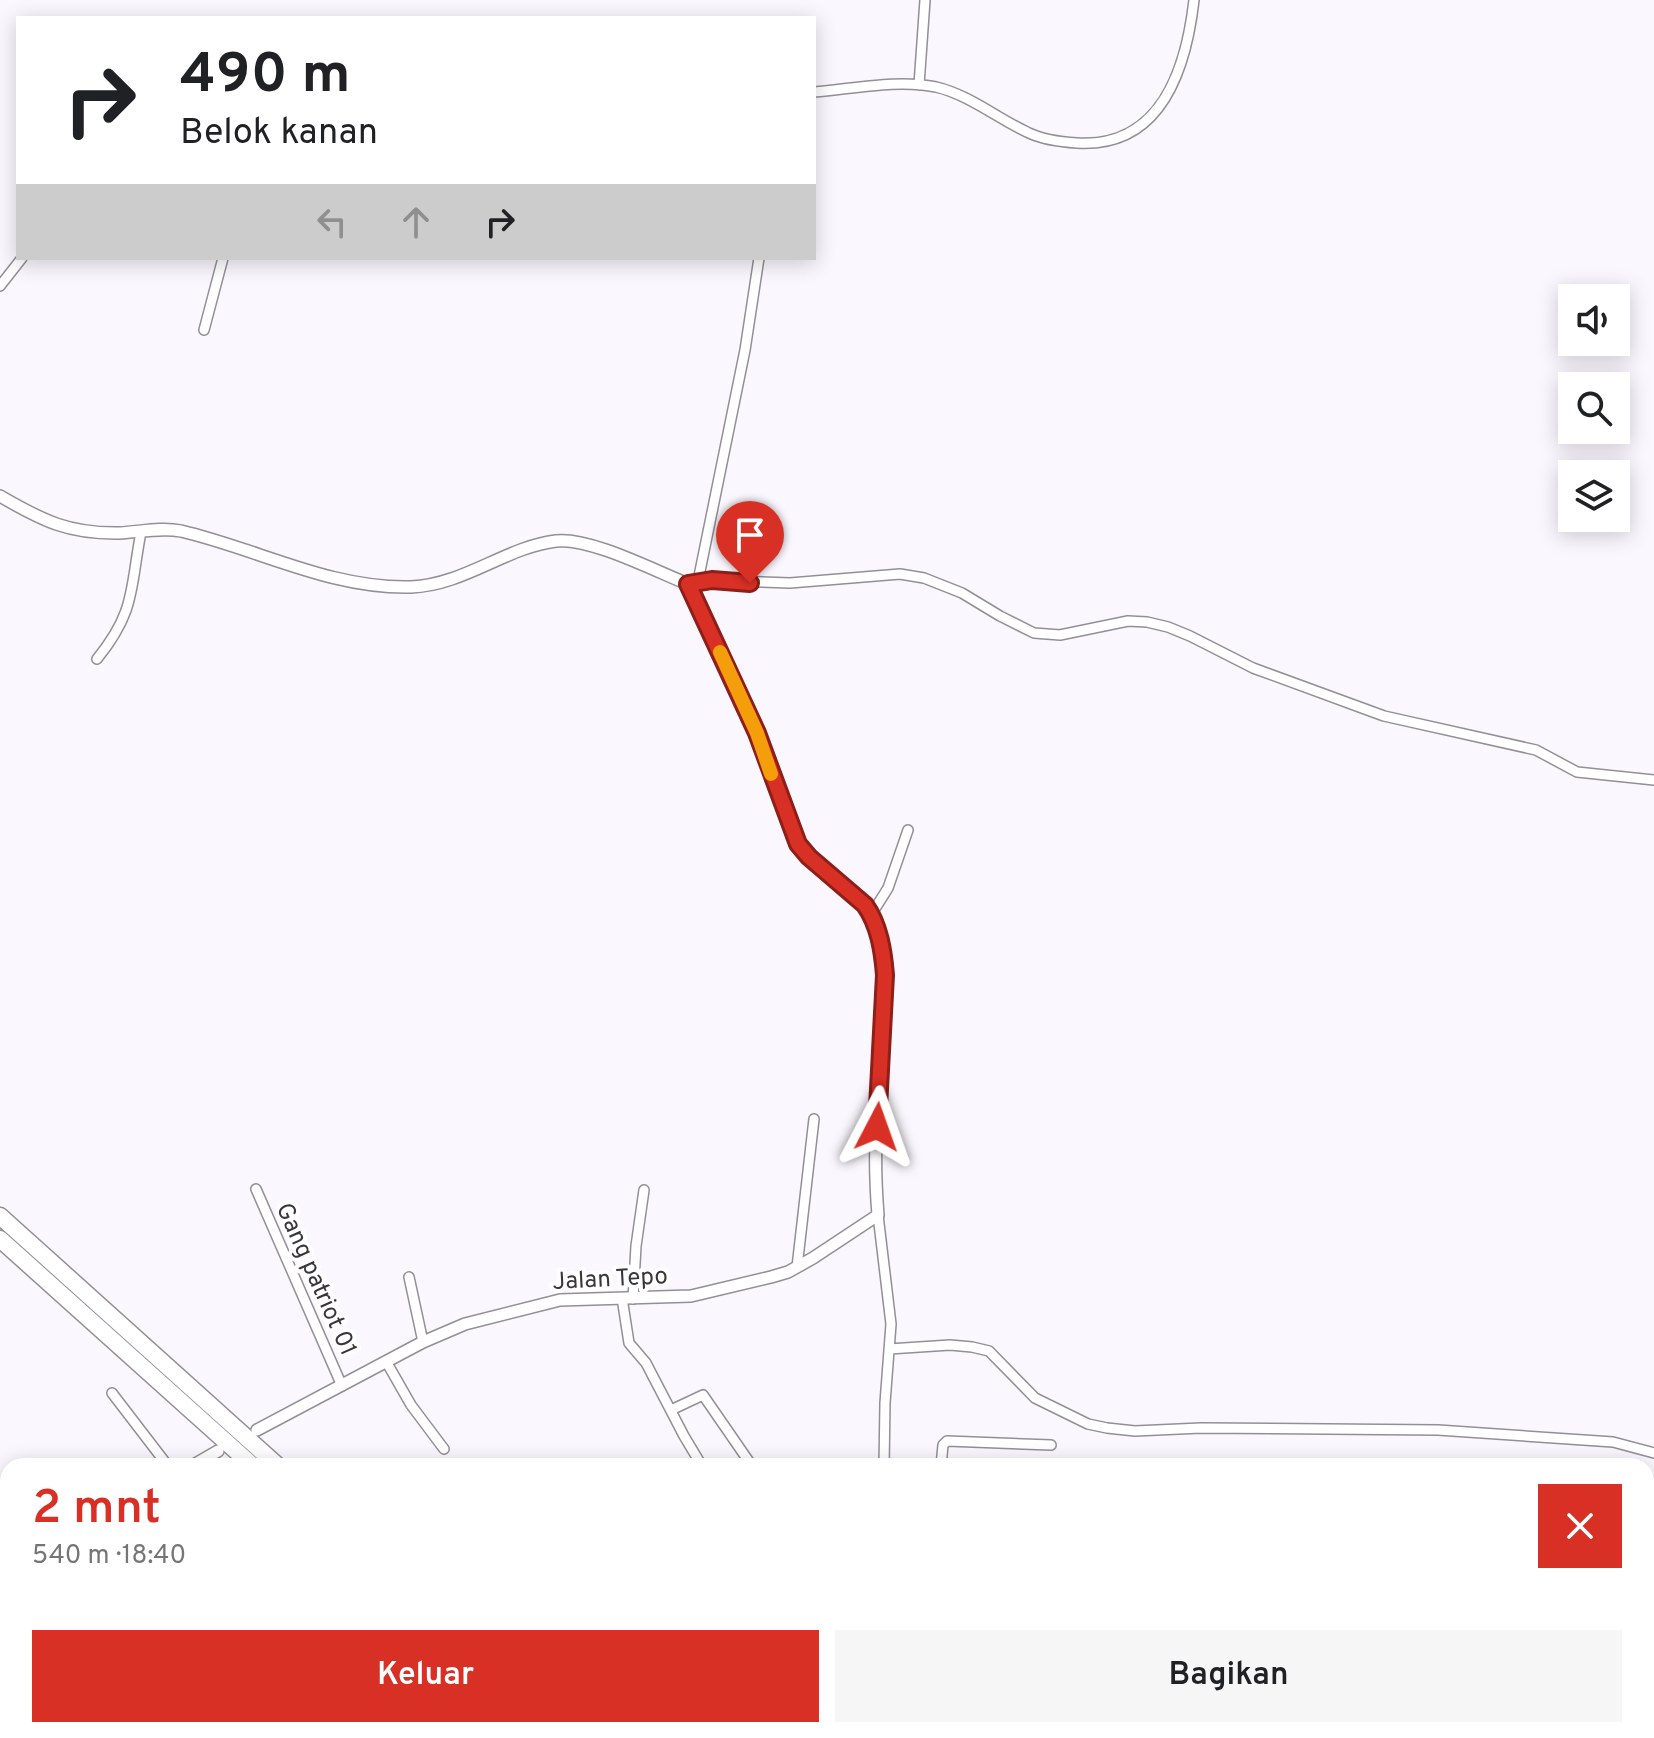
<!DOCTYPE html>
<html lang="id">
<meta charset="utf-8">
<style>
:root{--surface:#fff;--page:#f6f6f6;--text:#202124;--muted:#757577;--accent:#d93025}
body{margin:0;font-family:Overpass,sans-serif;background:var(--page);color:var(--text);height:100vh;display:flex;flex-direction:column;font-size:30px;white-space:nowrap}
*{box-sizing:border-box;margin:0}
p{font-size:26px;color:var(--muted)}
.icon{flex:none;width:44px;height:44px;fill:none;stroke:currentColor;stroke-width:2;stroke-linecap:round;stroke-linejoin:round}
.map{position:relative;flex:1;overflow:hidden}
.panel{position:absolute;left:0px;top:1458px;width:1654px;height:280px;display:flex;flex-direction:column;background:var(--surface);border-radius:24px 24px 0 0;box-shadow:0 4px 20px #0003}
.panel>*{flex:none}
.guide{position:absolute;left:16px;top:16px;width:800px;height:244px;border-radius:0px;box-shadow:0 4px 20px #0003;background:#fff;color:var(--text);overflow:hidden}
.controls{position:absolute;left:1558px;top:284px;display:grid;gap:16px}
.controls a{display:grid;place-items:center;width:72px;height:72px;border-radius:0px;background:var(--surface);box-shadow:0 4px 20px #0003;font-size:40px}
.pin{position:absolute;display:grid;place-items:center;width:68px;height:68px;color:#fff;margin:-82px -34px;border-radius:50% 50% 50% 0;rotate:-45deg;box-shadow:0 0 8px #0007}
.pin .icon{rotate:45deg}
.me{position:absolute;width:88px;margin:-44px;rotate:4deg;stroke-linejoin:round;filter:drop-shadow(0 0 6px #0008)}
.turn{display:flex;align-items:center;gap:28px;height:168px;padding:0 32px;font-size:36px}
.turn .icon{width:104px;height:104px;stroke-width:2.5}
.turn b{display:block;font-size:56px;line-height:68px}
.lanes{display:flex;align-items:center;height:76px;padding:0 32px;background:#0003;justify-content:center;gap:40px;direction:ltr}
.lanes .off{opacity:.35}
.round{display:grid;place-items:center;flex:none;width:84px;height:84px;border-radius:0px;background:var(--page)}
.overview{display:flex;align-items:center;justify-content:space-between;height:136px;padding:0 32px}
h1{font-size:48px;font-weight:600;line-height:60px;color:var(--accent)}
.action{display:flex;gap:16px;margin-top:auto;padding:16px 32px}
.action a{flex:1;height:92px;border-radius:0px;background:var(--accent);color:#fff;font-size:32px;font-weight:600;line-height:92px;text-align:center}
.action a+a{background:var(--page);color:var(--text)}
.map>svg:first-child{display:block}
.lines{fill:none;stroke-linecap:round;stroke-linejoin:round}
.minor-casing{stroke:#948e98;stroke-width:12}
.tertiary-casing{stroke:#948e98;stroke-width:14}
.motorway-casing{stroke:#948e98;stroke-width:19}
.minor{stroke:#fff;stroke-width:9}
.tertiary{stroke:#fff;stroke-width:11}
.motorway{stroke:#fff;stroke-width:16}
.route-casing{stroke:#8d1f18;stroke-width:20}
.route{stroke:#d93025;stroke-width:14}
.slow{stroke:#f59e0b;stroke-width:14}
.labels{text-anchor:middle;stroke-width:8;stroke-linejoin:round;paint-order:stroke}
.street-label{font-size:24px;fill:#38363a;stroke:#fff}
</style>
<div class="map">
<svg width="1654" height="1738" viewBox="0 0 1654 1738">
<rect width="100%" height="100%" fill="#fbf7fe"/>
<g class="lines">
<defs>
<path id="minor" d="M 919,85 L 925,0
M 814,92 C 853,89 897,79 936,87 C 970,95 998,119 1029,133 C 1044,140 1061,142 1077,143 C 1161,148 1186,70 1194,0
M 0,286 L 22,258
M 204,330 L 223,258
M 698,581 L 745,350 L 759,258
M 688,584 L 712,580 L 790,583 L 900,574 L 924,578 L 962,593 L 1000,616 L 1034,633 L 1060,635 L 1128,621 L 1147,622 L 1168,627 L 1190,636 L 1253,668 L 1384,716 L 1536,750 L 1577,772 L 1654,780
M 97,659 C 136,611 130,589 141,532
M 871,915 L 888,888 L 908,830
M 256,1189 L 342,1386
M 878,1215 L 891,1324 L 885,1403 L 884,1466
M 797,1267 L 814,1119
M 409,1277 L 423,1342
M 622,1298 L 629,1343 L 646,1363 L 684,1436 L 702,1466
M 633,1299 L 636,1246 L 644,1190
M 889,1349 L 950,1345 L 972,1347 L 989,1351 L 1035,1398 L 1088,1424 L 1107,1428 L 1135,1431 L 1201,1428 L 1438,1430 L 1613,1442 L 1654,1453
M 387,1363 L 411,1405 L 444,1449
M 112,1393 L 168,1466
M 671,1410 L 703,1395 L 752,1466
M 941,1466 L 943,1445 L 947,1441 L 1051,1445
M 260,1730 L 264,1738"/>
<path id="tertiary" d="M 0,496 C 43,521 69,534 120,533 C 140,532 161,527 181,531 C 258,549 330,589 411,587 C 464,585 506,547 556,541 C 590,537 655,571 688,584 L 757,733 L 798,844 L 809,857 L 865,905 C 899,954 880,1080 876,1141 C 875,1166 876,1190 878,1215 L 813,1258 L 788,1272 L 771,1277 L 691,1296 L 560,1300 L 465,1324 L 423,1342 L 257,1430
M 192,1466 L 218,1451
M 0,1613 L 8,1610"/>
<path id="motorway" d="M 0,1216 L 278,1466
M 0,1239 L 253,1466
M 546,1730 L 555,1738
M 571,1730 L 580,1738"/>
</defs>
<!-- minor casing -->
<use href="#minor" class="minor-casing"/>
<!-- tertiary casing -->
<use href="#tertiary" class="tertiary-casing"/>
<!-- motorway casing -->
<use href="#motorway" class="motorway-casing"/>
<!-- minor -->
<use href="#minor" class="minor"/>
<!-- tertiary -->
<use href="#tertiary" class="tertiary"/>
<!-- motorway -->
<use href="#motorway" class="motorway"/>
</g>
<g class="lines">
<defs>
<path id="route" d="M 750,583 L 712,580 L 688,584 L 757,733 L 798,844 L 809,857 L 865,905 C 879,925 883,950 885,975 L 877,1127"/>
</defs>
<!-- route casing -->
<use href="#route" class="route-casing"/>
<!-- route -->
<use href="#route" class="route"/>
<!-- slow -->
<path class="slow" d="M 720,652 L 757,733 L 771,774"/>
</g>
<g class="labels">
<!-- street labels -->
<g class="street-label">
<text transform="translate(610 1278) rotate(-3)" y="8">Jalan Tepo</text>
<text transform="translate(317 1279) rotate(66)" y="8">Gang patriot 01</text>
</g>
</g>
</svg>
<div class="controls">
<a><svg class="icon" aria-label="sound" viewBox="0 0 24 24"><path d="M4 9h4l5-4v14l-5-4H4zM17 9q2 3 0 6"/></svg></a>
<a><svg class="icon" aria-label="search" viewBox="0 0 24 24"><circle cx="10" cy="10" r="6"/><path d="M15 15l6 6"/></svg></a>
<a><svg class="icon" aria-label="layers" viewBox="0 0 24 24"><path d="M12 4l9 5-9 5-9-5zM3 14l9 5 9-5"/></svg></a>
</div>
<div class="pin" style="left:750px;top:583px;background:#d93025"><svg class="icon" aria-label="arrive" viewBox="0 0 24 24"><path d="M6 21V4h12l-3 4 3 4H6"/></svg></div>
<svg class="me" style="left:877px;top:1127px" viewBox="-20 -20 40 40"><path d="M0-17L14 15 0 8-14 15z" fill="#d93025" stroke="#fff" stroke-width="4"/></svg>
<div class="guide">
<div class="turn"><svg class="icon" aria-label="right" viewBox="0 0 24 24"><path d="M7 20v-9h11M14 6l5 5-5 5"/></svg><div><b>490 m</b>Belok kanan</div></div>
<div class="lanes"><svg class="icon off" aria-label="left" viewBox="0 0 24 24"><path d="M17 20v-9H6M10 6l-5 5 5 5"/></svg><svg class="icon off" aria-label="ahead" viewBox="0 0 24 24"><path d="M12 20V5M6 11l6-6 6 6"/></svg><svg class="icon" aria-label="right" viewBox="0 0 24 24"><path d="M7 20v-9h11M14 6l5 5-5 5"/></svg></div>
</div>
<section class="panel">
<div class="overview"><div><h1>2 mnt</h1><p>540 m · 18:40</p></div><a class="round" style="background:#d93025;color:#fff"><svg class="icon" aria-label="close" viewBox="0 0 24 24"><path d="M6 6l12 12M18 6L6 18"/></svg></a></div>
<div class="action"><a>Keluar</a><a>Bagikan</a></div>
</section>
</div>
